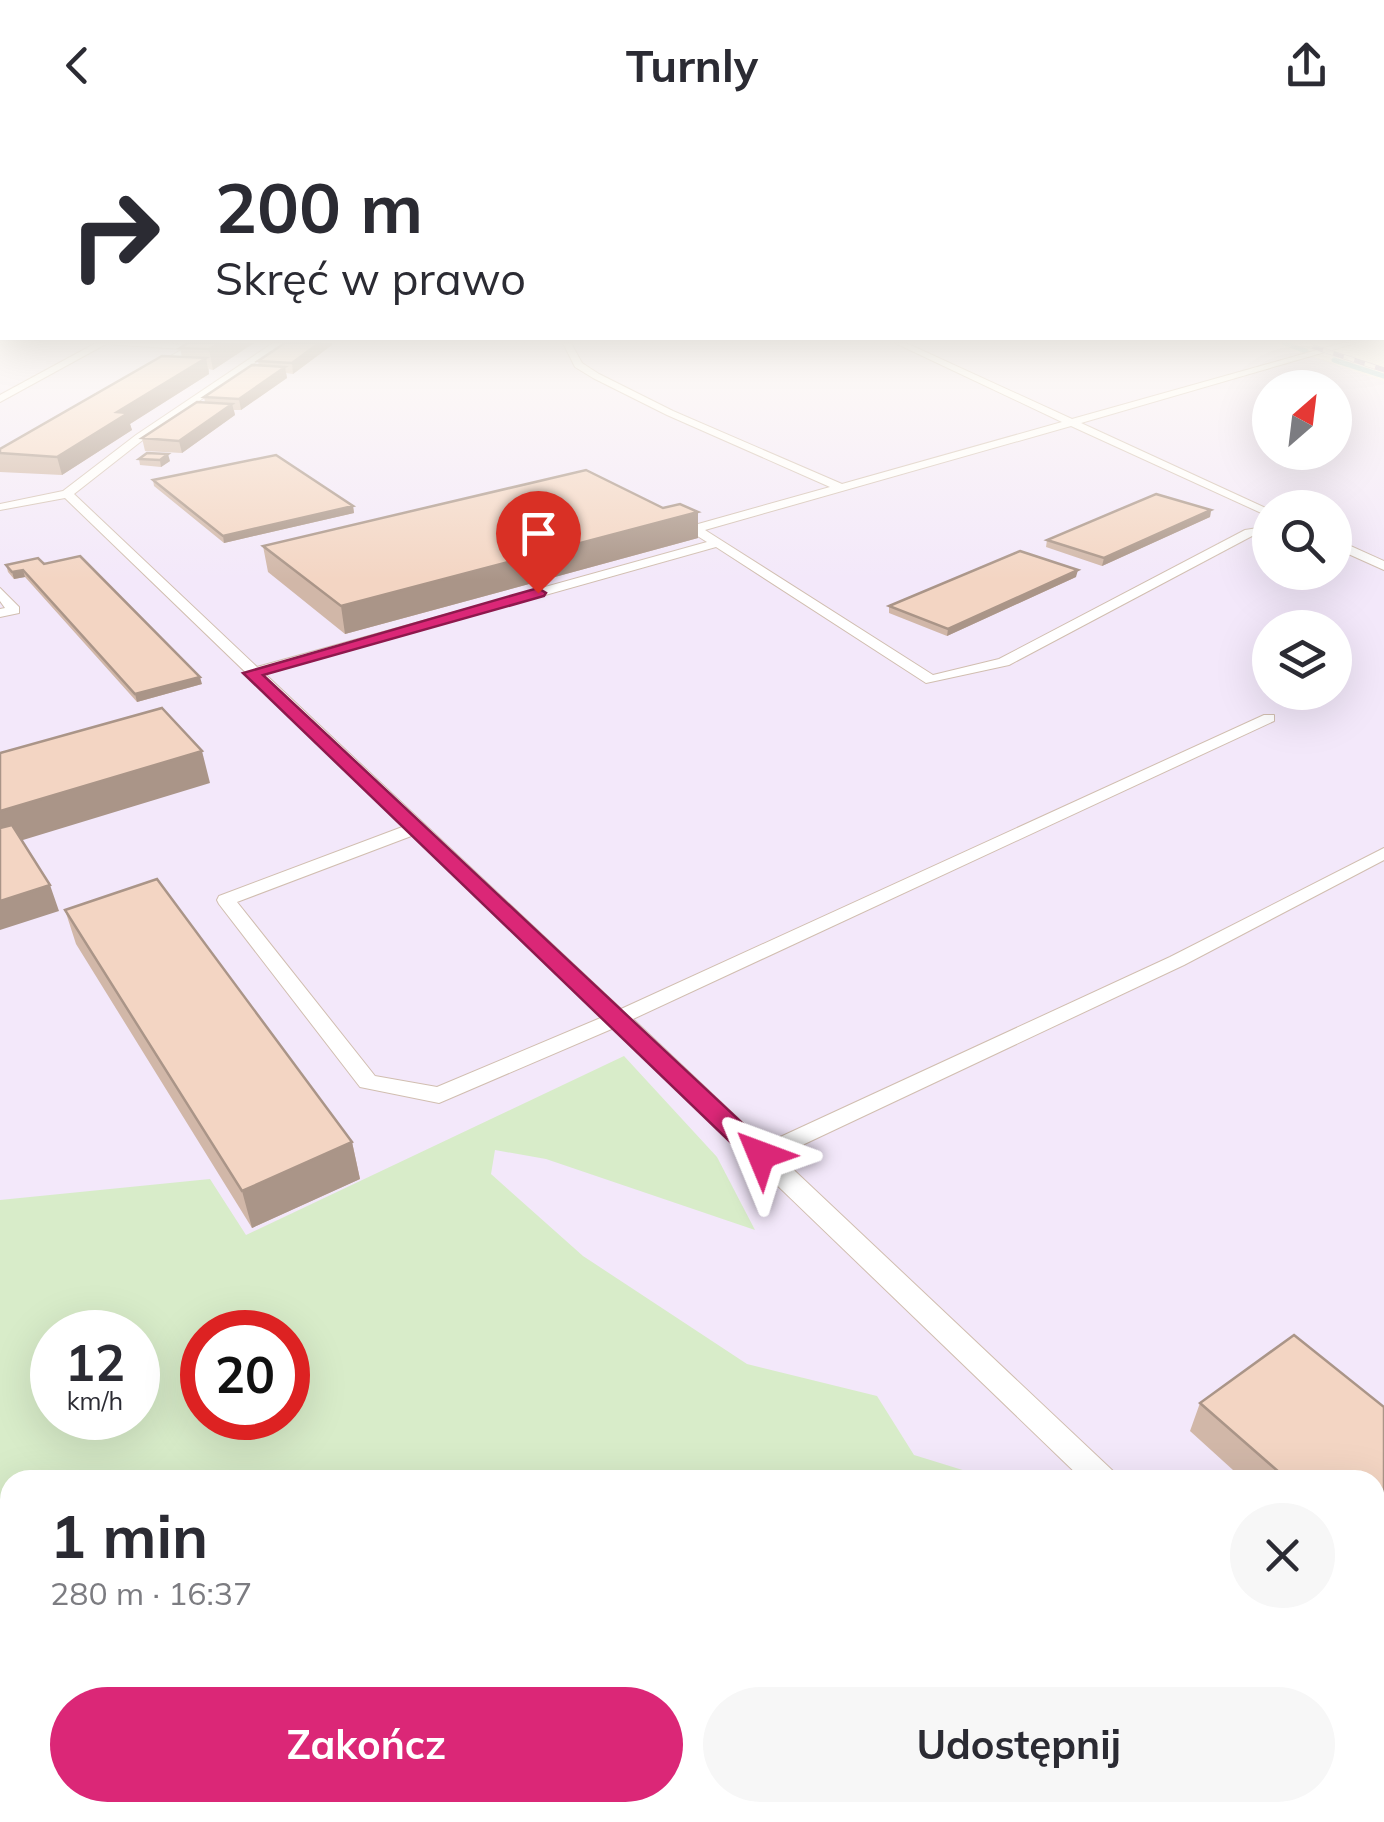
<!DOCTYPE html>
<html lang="pl">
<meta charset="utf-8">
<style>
:root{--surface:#fff;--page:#f7f7f7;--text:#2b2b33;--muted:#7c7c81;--accent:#db2777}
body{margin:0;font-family:Mulish,sans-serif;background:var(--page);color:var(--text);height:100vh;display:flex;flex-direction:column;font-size:38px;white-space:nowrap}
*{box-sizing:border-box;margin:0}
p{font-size:32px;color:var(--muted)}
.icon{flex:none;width:55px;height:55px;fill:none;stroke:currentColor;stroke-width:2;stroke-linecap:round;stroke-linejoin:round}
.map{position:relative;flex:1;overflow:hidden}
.panel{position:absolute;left:0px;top:1340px;width:1385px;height:352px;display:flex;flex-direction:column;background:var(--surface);border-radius:30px 30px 0 0;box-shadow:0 10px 40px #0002}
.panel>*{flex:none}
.guide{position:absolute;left:0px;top:0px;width:1385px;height:210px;box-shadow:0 10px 40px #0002;background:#fff;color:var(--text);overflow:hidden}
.needle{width:65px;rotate:28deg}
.buttons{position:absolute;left:1252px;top:240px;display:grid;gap:20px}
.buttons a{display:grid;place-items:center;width:100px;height:100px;border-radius:50%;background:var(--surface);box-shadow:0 10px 40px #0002;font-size:50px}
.speed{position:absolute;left:30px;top:1180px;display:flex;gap:20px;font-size:50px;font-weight:700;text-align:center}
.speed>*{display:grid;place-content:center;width:130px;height:130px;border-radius:50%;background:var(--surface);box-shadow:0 10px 40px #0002;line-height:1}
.speed small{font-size:25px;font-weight:400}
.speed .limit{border:15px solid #d22;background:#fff;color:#111}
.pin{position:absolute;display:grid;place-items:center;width:85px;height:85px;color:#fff;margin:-102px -42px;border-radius:50% 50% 50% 0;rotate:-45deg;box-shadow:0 0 10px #0007}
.pin .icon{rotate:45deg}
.me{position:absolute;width:110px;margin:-55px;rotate:314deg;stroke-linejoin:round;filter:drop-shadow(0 0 8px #0008)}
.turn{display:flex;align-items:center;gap:35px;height:210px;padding:0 50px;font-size:45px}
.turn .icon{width:130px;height:130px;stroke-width:2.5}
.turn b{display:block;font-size:70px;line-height:85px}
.round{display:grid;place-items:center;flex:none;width:105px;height:105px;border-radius:52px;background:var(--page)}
.overview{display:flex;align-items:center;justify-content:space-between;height:170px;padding:0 50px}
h1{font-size:60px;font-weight:700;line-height:75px}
.cta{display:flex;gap:20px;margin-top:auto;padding:20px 50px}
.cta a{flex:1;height:115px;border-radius:60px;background:var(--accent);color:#fff;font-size:40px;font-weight:700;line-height:115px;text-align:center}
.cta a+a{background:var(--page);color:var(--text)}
header{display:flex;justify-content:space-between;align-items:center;height:130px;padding:0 50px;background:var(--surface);font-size:45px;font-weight:700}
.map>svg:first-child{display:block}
.residential{fill:#f5e8da}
.education{fill:#f3e8fa;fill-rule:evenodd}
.green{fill:#d8ecc9;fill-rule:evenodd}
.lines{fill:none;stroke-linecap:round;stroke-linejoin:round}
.stream{stroke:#a5d3da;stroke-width:5}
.lane-casing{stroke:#d1beb0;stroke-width:2}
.street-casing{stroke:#d1beb0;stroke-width:2}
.lane{fill:#fff;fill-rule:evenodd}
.street{fill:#fff;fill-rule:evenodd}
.rail-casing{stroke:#b9a8c9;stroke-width:5}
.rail{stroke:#fffaf3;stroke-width:4;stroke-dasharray:11;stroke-linecap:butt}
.wall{fill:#d1b7a8}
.shaded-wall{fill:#aa9588}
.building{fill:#f3d5c3;stroke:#aa9588;stroke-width:2.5}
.route{fill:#db2777;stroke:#8e194d;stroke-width:2.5}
</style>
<header><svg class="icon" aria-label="back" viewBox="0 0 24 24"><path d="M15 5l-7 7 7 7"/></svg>Turnly<svg class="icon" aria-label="share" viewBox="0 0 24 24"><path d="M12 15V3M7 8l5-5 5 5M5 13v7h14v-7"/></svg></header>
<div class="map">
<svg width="1384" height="1692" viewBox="0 0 1384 1692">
<rect width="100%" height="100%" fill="#fdf6ec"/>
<!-- residential -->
<path class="residential" d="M 10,1406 L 10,1682 L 1328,1682 L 1337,1692 L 0,1692 L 0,1407 Z"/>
<!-- education -->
<path class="education" d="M 0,213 L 1272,213 L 1384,251 L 1384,1692 L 1337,1692 L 1328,1683 L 1375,1682 L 1375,1350 L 868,1350 L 0,1128 ZM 1270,258 L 1335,258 L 1335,322 L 1270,322 ZM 1270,378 L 1335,378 L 1335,442 L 1270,442 ZM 1270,498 L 1335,498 L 1335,562 L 1270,562 Z"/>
<!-- green -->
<path class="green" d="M 624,926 L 717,1027 L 755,1100 L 546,1029 L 495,1020 L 491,1044 L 583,1126 L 747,1234 L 877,1266 L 914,1325 L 995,1350 L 10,1350 L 10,1406 L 0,1407 L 0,1070 L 210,1049 L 246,1105 ZM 52,1202 L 138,1202 L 138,1288 L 52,1288 ZM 202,1202 L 288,1202 L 288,1288 L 202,1288 Z"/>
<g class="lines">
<!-- stream -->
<path class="stream" d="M 1284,213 L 1306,221
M 1334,230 L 1384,246"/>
<defs>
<path id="lane" d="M 96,213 L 167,213 L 197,217 L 154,242 L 151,237 L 183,219 L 106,214 L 0,272 L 0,265 Z
M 273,213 L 283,213 L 144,309 L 74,364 L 257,537 L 707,412 L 691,402 L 691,396 L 830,357 L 667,285 L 593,248 L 575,237 L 563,213 L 571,213 L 582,233 L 599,244 L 673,281 L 842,354 L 1062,292 L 895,213 L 906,213 L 1072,289 L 1342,213 L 1356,213 L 1081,293 L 1270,380 L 1270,387 L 1071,296 L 705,400 L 933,545 L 999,529 L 1245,400 L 1270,396 L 1270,404 L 1252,406 L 1009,535 L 926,553 L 716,417 L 265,544 L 621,879 L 1264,585 L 1274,585 L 1274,591 L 633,889 L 765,1014 L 1170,827 L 1384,718 L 1384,730 L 1184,835 L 779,1026 L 1113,1341 L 1118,1350 L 1083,1350 L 614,898 L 439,973 L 360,957 L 219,774 L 217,770 L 219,766 L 405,696 L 65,368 L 0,380 L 0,374 L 63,361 L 136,305 ZM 414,705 L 603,887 L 437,957 L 375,946 L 237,772 Z
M 1335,409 L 1384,431 L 1384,440 L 1335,418 Z
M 0,458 L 19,477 L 19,483 L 0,487 L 0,479 L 5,478 L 0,471 Z
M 1375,1591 L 1384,1595 L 1384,1634 L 1375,1630 Z"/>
<path id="street" d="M 10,1664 L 10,1682 L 81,1682 L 77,1692 L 0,1692 L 0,1668 Z
M 194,1682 L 273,1682 L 277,1692 L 198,1692 Z
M 613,1682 L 680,1682 L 676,1692 L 609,1692 Z"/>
</defs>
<!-- lane casing -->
<use href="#lane" class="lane-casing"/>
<!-- street casing -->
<use href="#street" class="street-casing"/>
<!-- lane -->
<use href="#lane" class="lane"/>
<!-- street -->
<use href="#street" class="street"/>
<defs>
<path id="rail" d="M 1302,213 L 1384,240"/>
</defs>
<!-- rail casing -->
<use href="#rail" class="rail-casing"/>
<!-- rail -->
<use href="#rail" class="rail"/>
</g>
<!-- wall -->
<path class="wall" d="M 188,213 L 254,213 L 213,240 L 209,239 L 209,244 L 130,294 L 132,300 L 62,345 L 0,342 L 0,319 L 182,227 L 180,218 Z
M 285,213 L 332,213 L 332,215 L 293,244 L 286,243 L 287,248 L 241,280 L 234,280 L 235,285 L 182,323 L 145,321 L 142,308 L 205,272 L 204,267 L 259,236 L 258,231 Z
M 139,329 L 170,331 L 161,337 L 140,335 Z
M 153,350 L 353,376 L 354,383 L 224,413 L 154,356 Z
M 1211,380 L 1210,387 L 1102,436 L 1046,417 L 1047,410 Z
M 698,408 L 345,504 L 268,442 L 263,416 Z
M 44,434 L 202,554 L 137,572 L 25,447 L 14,449 L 8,442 L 6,435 Z
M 1076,447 L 947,506 L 889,483 L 889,476 Z
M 65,780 L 352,1012 L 360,1049 L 252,1098 L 76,814 Z
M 1200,1273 L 1384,1277 L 1375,1442 L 1375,1350 L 1244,1350 L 1190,1301 Z"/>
<!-- shaded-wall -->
<path class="shaded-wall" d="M 219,213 L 254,213 L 213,240 L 209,219 Z
M 319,213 L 332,213 L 332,215 L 293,244 L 292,233 Z
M 206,228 L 209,244 L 130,294 L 132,300 L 62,345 L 57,327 L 117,282 Z
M 285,237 L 287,248 L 241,280 L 239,269 Z
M 232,274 L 235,285 L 182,323 L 179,311 Z
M 168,324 L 170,331 L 161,337 L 160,330 Z
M 353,376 L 354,383 L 224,413 L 223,406 Z
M 1211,380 L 1210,387 L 1102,436 L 1104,428 Z
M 698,382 L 698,408 L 345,504 L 341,476 Z
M 23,440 L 25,447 L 14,449 L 12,442 Z
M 1078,440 L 1076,447 L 947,506 L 948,499 Z
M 200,547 L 202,554 L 137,572 L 135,564 Z
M 202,621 L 210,653 L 0,717 L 0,681 Z
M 50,755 L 59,781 L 0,800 L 0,771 Z
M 352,1012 L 360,1049 L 252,1098 L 242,1061 Z
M 1384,1420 L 1384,1434 L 1375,1442 L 1375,1428 Z
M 10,1577 L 10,1638 L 0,1643 L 0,1582 Z"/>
<!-- building -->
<path class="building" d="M 188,213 L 219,213 L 209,219 L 180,218 Z
M 285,213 L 319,213 L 292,233 L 258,231 Z
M 162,226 L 206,228 L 117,282 L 128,283 L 57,327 L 0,323 L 0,319 Z
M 252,235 L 285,237 L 239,269 L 204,267 Z
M 197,272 L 232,274 L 179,311 L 142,308 Z
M 147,323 L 168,324 L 160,330 L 139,329 Z
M 276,325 L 353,376 L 223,406 L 153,350 Z
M 586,340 L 663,378 L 680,374 L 698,382 L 341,476 L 263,416 Z
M 1156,364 L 1211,380 L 1104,428 L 1047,410 Z
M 1020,421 L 1078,440 L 948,499 L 889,476 Z
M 80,426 L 200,547 L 135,564 L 23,440 L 12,442 L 6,435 L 38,428 L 44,434 Z
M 162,578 L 202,621 L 0,681 L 0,623 Z
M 12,695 L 50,755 L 0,771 L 0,698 Z
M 157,749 L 352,1012 L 242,1061 L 65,780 Z
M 1294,1205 L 1384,1277 L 1384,1420 L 1375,1427 L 1375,1350 L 1288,1350 L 1200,1273 Z
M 10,1472 L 10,1577 L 0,1582 L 0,1476 Z
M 355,1682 L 491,1682 L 495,1692 L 358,1692 Z"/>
<!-- sky -->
<linearGradient id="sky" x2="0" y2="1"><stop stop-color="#97c7e8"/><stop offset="0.47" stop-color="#fefbf6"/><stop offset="1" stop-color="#fefbf6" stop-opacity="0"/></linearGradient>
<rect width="1384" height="450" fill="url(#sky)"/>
<!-- route -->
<path class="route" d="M 538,458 L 546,463 L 544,466 L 263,545 L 770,1019 L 774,1025 L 770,1032 L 751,1032 L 243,543 Z"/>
</svg>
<div class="buttons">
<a><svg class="needle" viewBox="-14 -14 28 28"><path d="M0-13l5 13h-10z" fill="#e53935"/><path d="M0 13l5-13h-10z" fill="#7c7c81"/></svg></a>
<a><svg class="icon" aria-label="search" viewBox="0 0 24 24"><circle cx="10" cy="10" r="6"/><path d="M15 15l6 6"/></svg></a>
<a><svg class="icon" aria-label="layers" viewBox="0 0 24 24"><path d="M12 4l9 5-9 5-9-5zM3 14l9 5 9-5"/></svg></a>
</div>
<div class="speed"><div>12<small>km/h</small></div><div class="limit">20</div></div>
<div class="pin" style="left:538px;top:463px;background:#d93025"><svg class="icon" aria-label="arrive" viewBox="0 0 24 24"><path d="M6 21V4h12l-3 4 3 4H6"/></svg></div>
<svg class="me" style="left:761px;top:1025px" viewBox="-20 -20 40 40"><path d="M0-17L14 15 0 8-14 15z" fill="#db2777" stroke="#fff" stroke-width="4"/></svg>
<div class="guide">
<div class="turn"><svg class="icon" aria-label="right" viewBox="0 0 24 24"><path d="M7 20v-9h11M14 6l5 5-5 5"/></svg><div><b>200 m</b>Skręć w prawo</div></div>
</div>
<section class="panel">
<div class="overview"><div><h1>1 min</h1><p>280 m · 16:37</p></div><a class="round"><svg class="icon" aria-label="close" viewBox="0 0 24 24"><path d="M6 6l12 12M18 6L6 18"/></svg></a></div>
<div class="cta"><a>Zakończ</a><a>Udostępnij</a></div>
</section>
</div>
